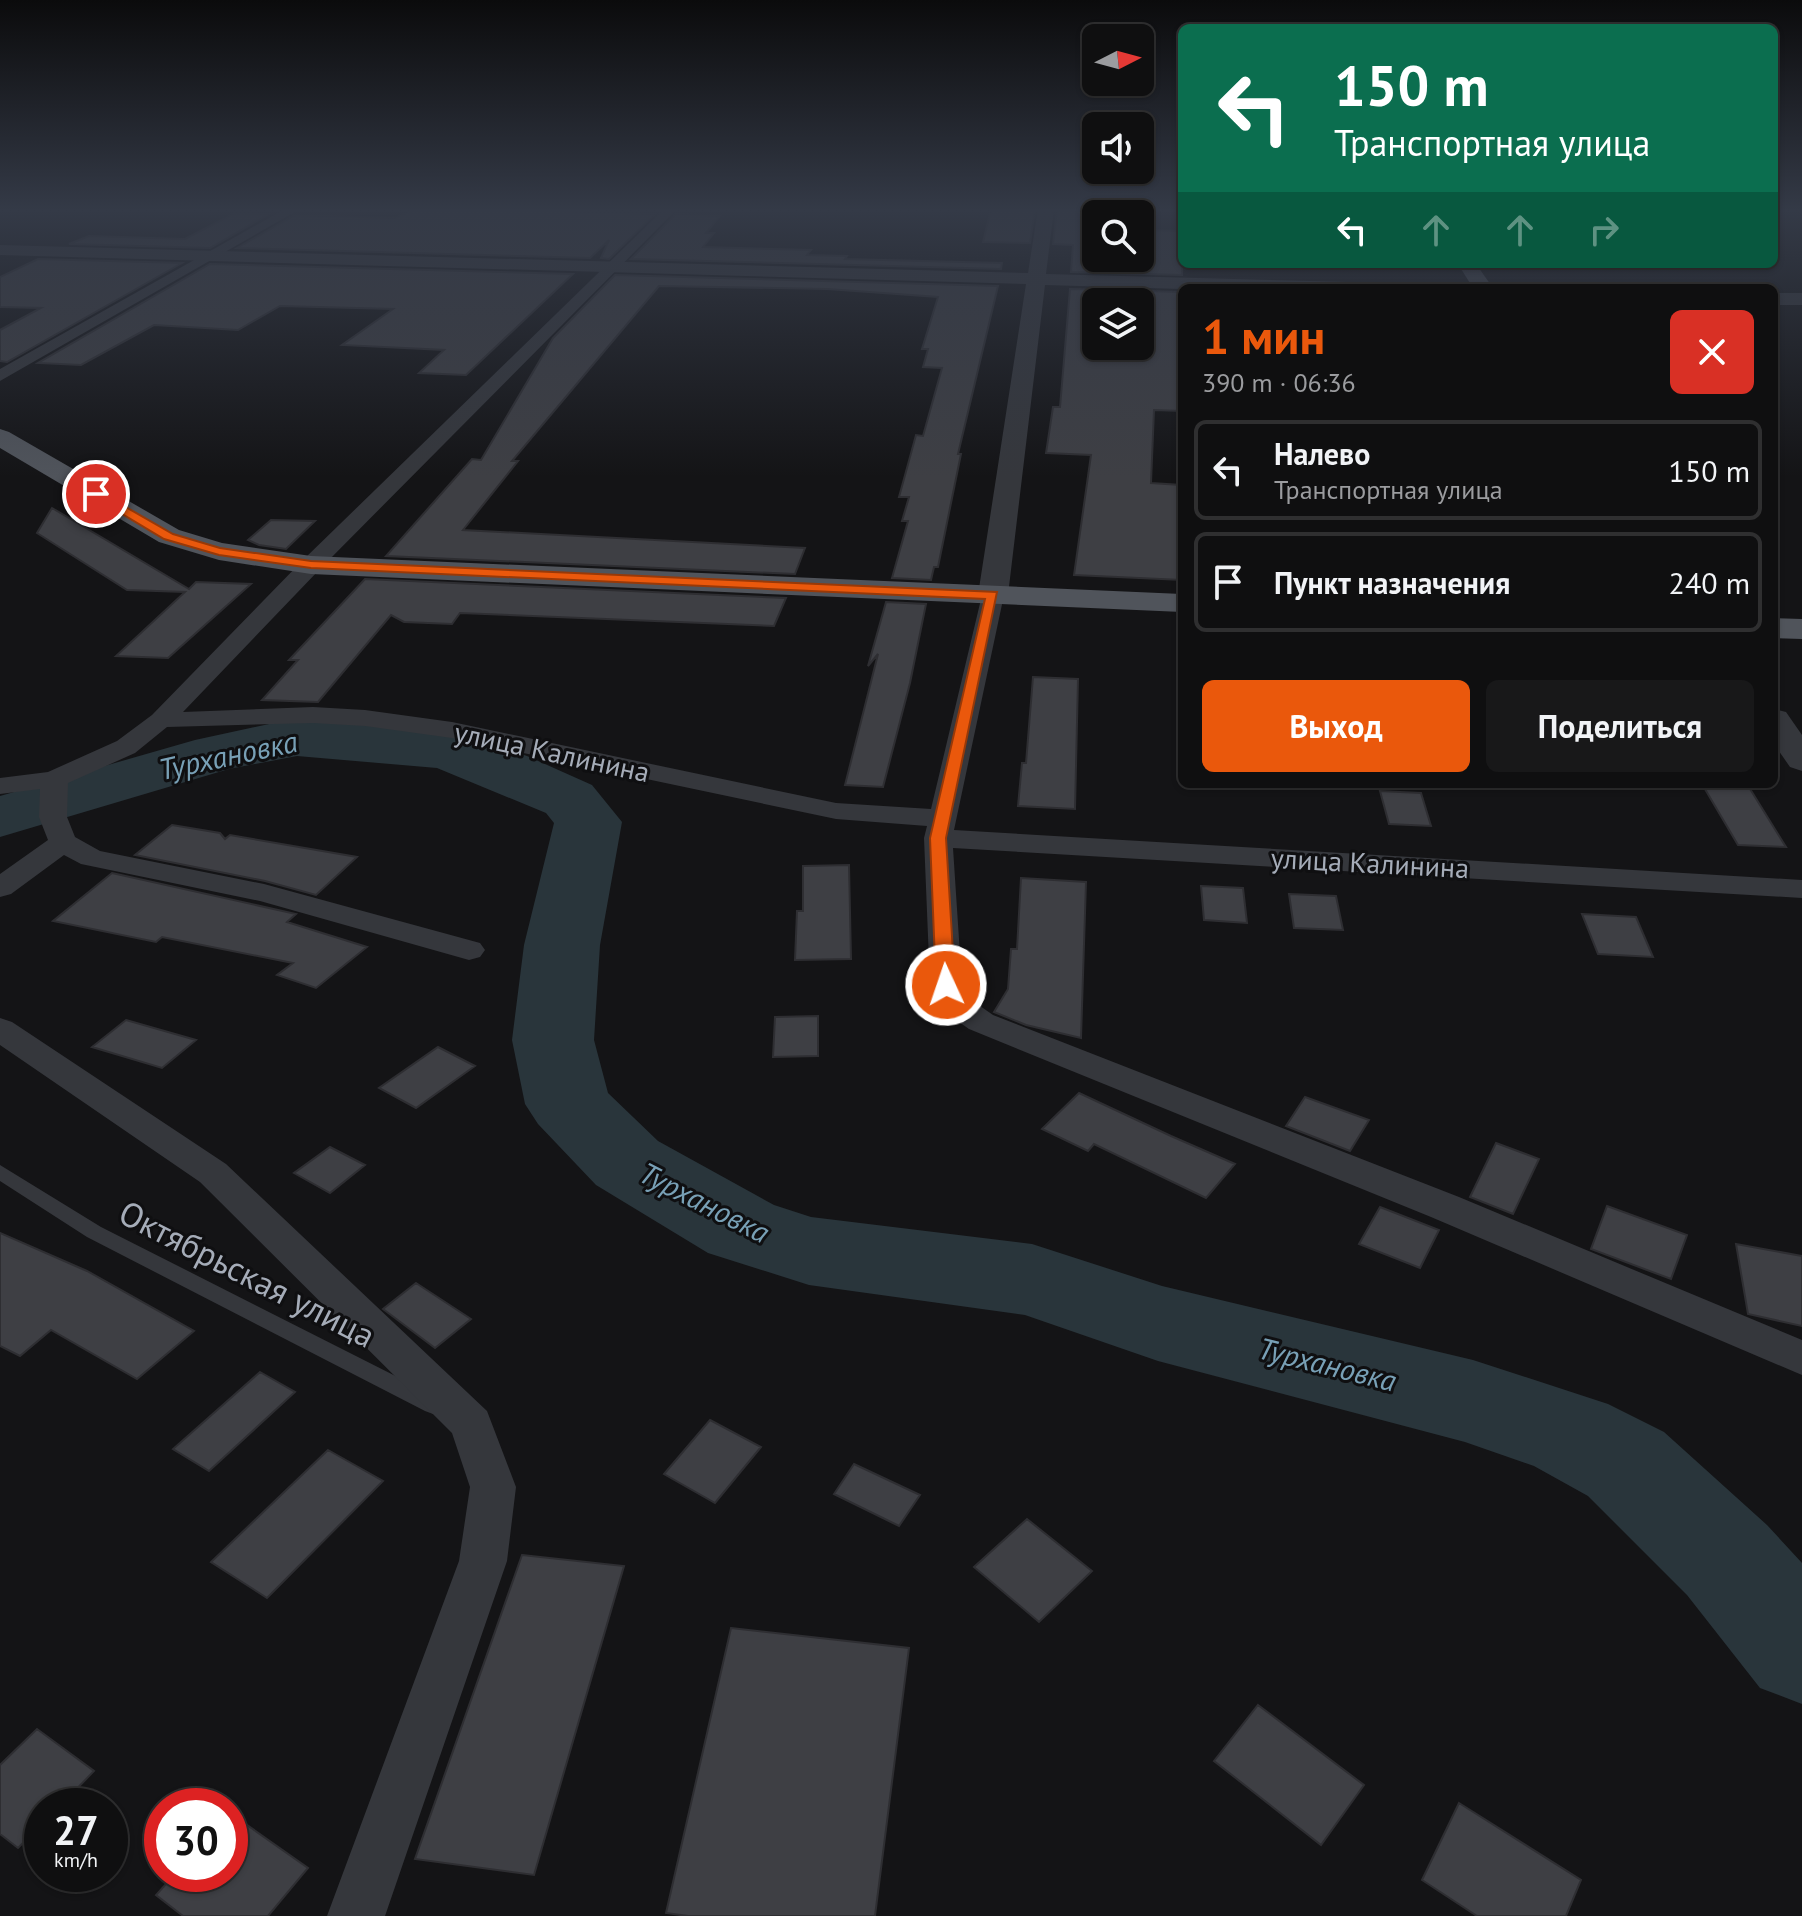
<!DOCTYPE html>
<html lang="ru">
<meta charset="utf-8">
<style>
:root{--surface:#0f0f10;--page:#181819;--text:#f1f3f6;--muted:#9b9c9f;--line:#2f2f30;--accent:#ea580c}
body{margin:0;font-family:"PT Sans",sans-serif;background:var(--page);color:var(--text);height:100vh;display:flex;flex-direction:column;font-size:30px;white-space:nowrap}
*{box-sizing:border-box;margin:0}
p{font-size:26px;color:var(--muted)}
.icon{flex:none;width:44px;height:44px;fill:none;stroke:currentColor;stroke-width:2;stroke-linecap:round;stroke-linejoin:round}
.map{position:relative;flex:1;overflow:hidden}
.side{position:absolute;left:1178px;top:284px;width:600px;height:504px;display:flex;flex-direction:column;background:var(--surface);border-radius:12px;box-shadow:0 2px 6px #0004,0 0 0 2px var(--line)}
.side>*{flex:none}
.hud{position:absolute;left:1178px;top:24px;width:600px;height:244px;border-radius:12px;box-shadow:0 2px 6px #0004,0 0 0 2px var(--line);background:#0b6e4f;color:#fff;overflow:hidden}
.needle{width:52px;rotate:84deg}
.buttons{position:absolute;left:1082px;top:24px;display:grid;gap:16px}
.buttons a{display:grid;place-items:center;width:72px;height:72px;border-radius:12px;background:var(--surface);box-shadow:0 2px 6px #0004,0 0 0 2px var(--line);font-size:40px}
.speed{position:absolute;left:24px;top:1788px;display:flex;gap:16px;font-size:40px;font-weight:700;text-align:center}
.speed>*{display:grid;place-content:center;width:104px;height:104px;border-radius:50%;background:var(--surface);box-shadow:0 2px 6px #0004,0 0 0 2px var(--line);line-height:1}
.speed small{font-size:20px;font-weight:400}
.speed .limit{border:12px solid #d22;background:#fff;color:#111}
.pin{position:absolute;display:grid;place-items:center;width:68px;height:68px;color:#fff;margin:-34px;border:4px solid #fff;border-radius:50%;box-shadow:0 2px 8px #0007}
.me{position:absolute;width:88px;margin:-44px;rotate:357deg;stroke-linejoin:round;filter:drop-shadow(0 0 6px #0008)}
.turn{display:flex;align-items:center;gap:28px;height:168px;padding:0 24px;font-size:36px}
.turn .icon{width:104px;height:104px;stroke-width:2.5}
.turn b{display:block;font-size:56px;line-height:68px}
.lanes{display:flex;align-items:center;height:76px;padding:0 24px;background:#0003;justify-content:center;gap:40px;direction:ltr}
.lanes .off{opacity:.35}
.round{display:grid;place-items:center;flex:none;width:84px;height:84px;border-radius:12px;background:var(--page)}
.overview{display:flex;align-items:center;justify-content:space-between;height:136px;padding:0 24px}
h1{font-size:48px;font-weight:700;line-height:60px;color:var(--accent)}
.cta{display:flex;gap:16px;margin-top:auto;padding:16px 24px}
.cta a{flex:1;height:92px;border-radius:12px;background:var(--accent);color:#fff;font-size:32px;font-weight:700;line-height:92px;text-align:center}
.cta a+a{background:var(--page);color:var(--text)}
ul{padding:0;list-style:none}
li{display:flex;align-items:center;gap:24px;height:100px;margin:0 16px 12px;padding:0 8px;border:4px solid var(--line);border-radius:12px}
li div{flex:1}
li b{display:block;font-size:30px}
li em{font-style:normal}
.map>svg:first-child{display:block}
.lines{fill:none;stroke-linecap:round;stroke-linejoin:round}
.river{fill:#29353b;fill-rule:evenodd}
.building{fill:#3e3f44;stroke:#2e2e32;stroke-width:2;fill-rule:evenodd}
.service{fill:#35373c;fill-rule:evenodd}
.minor{fill:#35373c;fill-rule:evenodd}
.tertiary{fill:#35373c;fill-rule:evenodd}
.secondary{fill:#43464c;fill-rule:evenodd}
.primary{fill:#50545b;fill-rule:evenodd}
.route{fill:#ea580c;stroke:#983908;stroke-width:2}
.labels{text-anchor:middle;stroke-width:6;stroke-linejoin:round;paint-order:stroke}
.street-label{font-size:28px;fill:#a5acb8;stroke:#0f0f11}
.water-label{font-size:30px;font-style:italic;fill:#78a0b6;stroke:#0f0f11}
.near-street-label{font-size:34px;fill:#a5acb8;stroke:#0f0f11}
</style>
<div class="map">
<svg width="1802" height="1916" viewBox="0 0 1802 1916">
<rect width="100%" height="100%" fill="#141416"/>
<g class="lines">
<!-- river -->
<path class="river" d="M 297,718 L 371,722 L 469,737 L 527,756 L 592,785 L 622,822 L 600,945 L 594,1040 L 608,1093 L 658,1141 L 774,1205 L 811,1217 L 1032,1244 L 1162,1286 L 1473,1360 L 1608,1404 L 1664,1432 L 1767,1525 L 1802,1563 L 1802,1704 L 1760,1688 L 1687,1595 L 1588,1496 L 1534,1466 L 1465,1442 L 1158,1361 L 1025,1315 L 809,1285 L 708,1253 L 596,1185 L 538,1124 L 525,1104 L 512,1040 L 524,945 L 554,823 L 546,813 L 437,768 L 297,756 L 229,769 L 0,837 L 0,796 L 195,740 Z"/>
</g>
<!-- building -->
<path class="building" d="M 415,209 L 500,209 L 655,214 L 609,259 L 601,258 L 609,240 L 590,258 L 237,248 L 295,215 L 395,218 Z
M 991,209 L 1035,209 L 1030,243 L 983,242 Z
M 1057,209 L 1111,209 L 1110,214 L 1096,214 L 1096,258 L 1140,258 L 1140,230 L 1182,231 L 1182,275 L 1071,272 L 1073,245 L 1053,244 Z
M 235,213 L 269,214 L 210,248 L 69,244 L 89,236 L 185,239 Z
M 676,214 L 720,216 L 706,233 L 714,233 L 703,247 L 811,250 L 807,255 L 847,256 L 845,259 L 1002,263 L 1001,269 L 631,259 Z
M 38,259 L 182,263 L 7,362 L 0,361 L 0,330 L 41,308 L 0,307 L 0,277 Z
M 210,264 L 573,274 L 466,375 L 419,373 L 444,350 L 342,345 L 393,309 L 280,306 L 238,330 L 154,325 L 81,365 L 38,363 Z
M 615,275 L 998,286 L 958,454 L 961,454 L 938,567 L 934,567 L 931,580 L 892,578 L 908,521 L 902,521 L 909,497 L 899,497 L 916,435 L 923,436 L 942,368 L 923,367 L 928,349 L 922,349 L 938,297 L 827,289 L 659,286 L 512,461 L 518,461 L 463,530 L 805,548 L 795,574 L 386,556 L 472,459 L 481,460 L 553,338 Z
M 1070,289 L 1182,292 L 1182,411 L 1154,410 L 1151,483 L 1182,485 L 1182,580 L 1074,575 L 1091,455 L 1046,453 L 1053,407 L 1060,407 ZM 1096,302 L 1140,302 L 1140,346 L 1096,346 Z
M 52,508 L 189,589 L 196,582 L 251,584 L 168,658 L 116,656 L 185,592 L 127,590 L 37,533 Z
M 271,520 L 315,521 L 286,549 L 259,545 L 248,540 Z
M 365,579 L 786,598 L 774,626 L 460,613 L 452,624 L 404,622 L 391,615 L 318,702 L 262,700 L 298,660 L 289,660 Z
M 886,602 L 926,604 L 910,683 L 883,787 L 845,785 L 878,654 L 868,666 Z
M 1033,677 L 1078,679 L 1075,809 L 1018,806 L 1022,763 L 1026,763 Z
M 1702,784 L 1747,784 L 1786,847 L 1738,845 Z
M 1380,791 L 1421,793 L 1431,826 L 1389,824 Z
M 172,825 L 220,833 L 225,839 L 230,835 L 357,857 L 316,895 L 265,881 L 135,855 Z
M 849,865 L 851,959 L 795,960 L 797,911 L 803,911 L 803,866 Z
M 112,873 L 296,914 L 287,922 L 367,947 L 316,988 L 277,975 L 293,963 L 162,937 L 156,942 L 53,921 Z
M 1021,878 L 1086,882 L 1081,1038 L 1026,1025 L 994,1012 L 1008,989 L 1011,949 L 1017,949 Z
M 1201,886 L 1243,888 L 1247,923 L 1204,920 Z
M 1289,894 L 1336,896 L 1343,930 L 1294,928 Z
M 1582,914 L 1636,917 L 1653,957 L 1598,954 Z
M 818,1016 L 818,1056 L 773,1057 L 775,1017 Z
M 126,1020 L 196,1040 L 162,1068 L 92,1047 Z
M 438,1047 L 475,1066 L 416,1108 L 379,1088 Z
M 1079,1093 L 1171,1136 L 1235,1164 L 1206,1198 L 1094,1144 L 1088,1151 L 1042,1129 Z
M 1305,1097 L 1369,1120 L 1350,1151 L 1286,1126 Z
M 1496,1143 L 1539,1159 L 1513,1214 L 1470,1197 Z
M 330,1147 L 365,1165 L 330,1193 L 294,1173 Z
M 1607,1206 L 1687,1235 L 1671,1279 L 1591,1249 Z
M 1380,1207 L 1439,1230 L 1420,1268 L 1359,1244 Z
M 0,1233 L 87,1271 L 194,1331 L 137,1379 L 51,1330 L 20,1356 L 0,1346 Z
M 1736,1244 L 1802,1256 L 1802,1326 L 1748,1314 Z
M 416,1283 L 471,1319 L 435,1348 L 383,1309 Z
M 260,1372 L 295,1392 L 209,1471 L 173,1449 Z
M 710,1420 L 761,1447 L 715,1503 L 664,1474 Z
M 328,1450 L 383,1481 L 267,1598 L 211,1562 Z
M 854,1464 L 920,1495 L 899,1526 L 834,1494 Z
M 1027,1519 L 1092,1571 L 1039,1622 L 974,1567 Z
M 522,1555 L 624,1566 L 534,1875 L 415,1859 Z
M 731,1628 L 909,1648 L 875,1916 L 688,1916 L 666,1913 Z
M 1258,1705 L 1364,1785 L 1321,1845 L 1214,1761 Z
M 37,1729 L 94,1771 L 60,1806 L 42,1806 L 42,1824 L 18,1848 L 0,1834 L 0,1765 Z
M 1459,1803 L 1581,1880 L 1566,1916 L 1477,1916 L 1422,1880 Z
M 230,1813 L 308,1868 L 268,1916 L 183,1916 L 156,1895 L 175,1874 L 230,1874 Z"/>
<g class="lines">
<!-- service -->
<path class="service" d="M 0,1165 L 101,1227 L 441,1399 L 444,1405 L 441,1411 L 433,1414 L 425,1411 L 87,1237 L 0,1181 Z"/>
<!-- minor -->
<path class="minor" d="M 285,209 L 300,209 L 0,381 L 0,369 Z
M 664,209 L 677,209 L 319,570 L 183,712 L 313,707 L 365,710 L 452,722 L 836,803 L 931,809 L 982,595 L 993,588 L 1004,595 L 954,830 L 1802,880 L 1802,898 L 953,848 L 962,985 L 970,999 L 993,1015 L 1459,1197 L 1802,1340 L 1802,1375 L 1431,1217 L 969,1029 L 945,1012 L 930,985 L 924,838 L 927,826 L 836,819 L 452,738 L 365,726 L 313,723 L 167,727 L 135,753 L 68,783 L 67,817 L 75,837 L 100,851 L 264,884 L 480,943 L 485,950 L 480,957 L 469,960 L 260,901 L 81,864 L 64,855 L 11,894 L 0,897 L 0,874 L 48,840 L 39,817 L 40,789 L 0,794 L 0,778 L 48,772 L 117,741 L 152,715 L 303,560 Z
M 1795,209 L 1802,209 L 1802,214 Z
M 0,1018 L 12,1022 L 226,1164 L 487,1411 L 516,1487 L 507,1561 L 385,1916 L 327,1916 L 459,1561 L 470,1487 L 452,1433 L 200,1182 L 0,1045 Z"/>
<!-- tertiary -->
<path class="tertiary" d="M 1038,209 L 1054,209 L 1046,274 L 1349,282 L 1358,288 L 1182,289 L 1045,285 L 1008,595 L 1003,601 L 993,604 L 983,601 L 978,595 L 1026,284 L 0,255 L 0,245 L 1028,273 Z
M 1774,293 L 1802,293 L 1802,305 L 1774,305 Z
M 1774,709 L 1786,712 L 1802,735 L 1802,771 L 1790,767 L 1774,744 Z"/>
<!-- secondary -->
<path class="secondary" d="M 1458,264 L 1476,264 L 1493,288 L 1473,288 Z"/>
<!-- primary -->
<path class="primary" d="M 0,429 L 9,432 L 179,530 L 222,543 L 311,556 L 1182,594 L 1182,612 L 311,574 L 219,560 L 159,542 L 0,448 Z
M 1774,618 L 1802,619 L 1802,639 L 1774,638 Z"/>
</g>
<!-- sky -->
<linearGradient id="sky" x2="0" y2="1"><stop stop-color="#0b0b0c"/><stop offset="0.44" stop-color="#343a47"/><stop offset="1" stop-color="#343a47" stop-opacity="0"/></linearGradient>
<rect width="1802" height="477" fill="url(#sky)"/>
<!-- route -->
<path class="route" d="M 96,490 L 173,534 L 220,548 L 311,561 L 997,592 L 946,838 L 955,985 L 946,991 L 936,985 L 930,838 L 985,599 L 311,568 L 219,555 L 164,539 L 92,496 L 91,494 Z"/>
<g class="labels">
<!-- street labels -->
<g class="street-label">
<text transform="translate(552 752) rotate(12)" y="10">улица Калинина</text>
<text transform="translate(1370 863) rotate(3)" y="10">улица Калинина</text>
</g>
<!-- water labels -->
<g class="water-label">
<text transform="translate(228 756) rotate(-12)" y="10">Турхановка</text>
<text transform="translate(704 1203) rotate(27)" y="10">Турхановка</text>
<text transform="translate(1327 1365) rotate(14)" y="10">Турхановка</text>
</g>
<!-- near-street labels -->
<g class="near-street-label">
<text transform="translate(247 1274) rotate(27)" y="12">Октябрьская улица</text>
</g>
</g>
</svg>
<div class="buttons">
<a><svg class="needle" viewBox="-14 -14 28 28"><path d="M0-13l5 13h-10z" fill="#e53935"/><path d="M0 13l5-13h-10z" fill="#9b9c9f"/></svg></a>
<a><svg class="icon" aria-label="sound" viewBox="0 0 24 24"><path d="M4 9h4l5-4v14l-5-4H4zM17 9q2 3 0 6"/></svg></a>
<a><svg class="icon" aria-label="search" viewBox="0 0 24 24"><circle cx="10" cy="10" r="6"/><path d="M15 15l6 6"/></svg></a>
<a><svg class="icon" aria-label="layers" viewBox="0 0 24 24"><path d="M12 4l9 5-9 5-9-5zM3 14l9 5 9-5"/></svg></a>
</div>
<div class="speed"><div>27<small>km/h</small></div><div class="limit">30</div></div>
<div class="pin" style="left:96px;top:494px;background:#d93025"><svg class="icon" aria-label="arrive" viewBox="0 0 24 24"><path d="M6 21V4h12l-3 4 3 4H6"/></svg></div>
<svg class="me" style="left:946px;top:985px" viewBox="-20 -20 40 40"><circle r="17" fill="#ea580c" stroke="#fff" stroke-width="3"/><path d="M0-11L8 9 0 5-8 9z" fill="#fff"/></svg>
<div class="hud">
<div class="turn"><svg class="icon" aria-label="left" viewBox="0 0 24 24"><path d="M17 20v-9H6M10 6l-5 5 5 5"/></svg><div><b>150 m</b>Транспортная улица</div></div>
<div class="lanes"><svg class="icon" aria-label="left" viewBox="0 0 24 24"><path d="M17 20v-9H6M10 6l-5 5 5 5"/></svg><svg class="icon off" aria-label="ahead" viewBox="0 0 24 24"><path d="M12 20V5M6 11l6-6 6 6"/></svg><svg class="icon off" aria-label="ahead" viewBox="0 0 24 24"><path d="M12 20V5M6 11l6-6 6 6"/></svg><svg class="icon off" aria-label="right" viewBox="0 0 24 24"><path d="M7 20v-9h11M14 6l5 5-5 5"/></svg></div>
</div>
<section class="side">
<div class="overview"><div><h1>1 мин</h1><p>390 m · 06:36</p></div><a class="round" style="background:#d93025;color:#fff"><svg class="icon" aria-label="close" viewBox="0 0 24 24"><path d="M6 6l12 12M18 6L6 18"/></svg></a></div>
<ul>
<li><svg class="icon" aria-label="left" viewBox="0 0 24 24"><path d="M17 20v-9H6M10 6l-5 5 5 5"/></svg><div><b>Налево</b><p>Транспортная улица</p></div><em>150 m</em></li>
<li><svg class="icon" aria-label="arrive" viewBox="0 0 24 24"><path d="M6 21V4h12l-3 4 3 4H6"/></svg><div><b>Пункт назначения</b></div><em>240 m</em></li>
</ul>
<div class="cta"><a>Выход</a><a>Поделиться</a></div>
</section>
</div>
